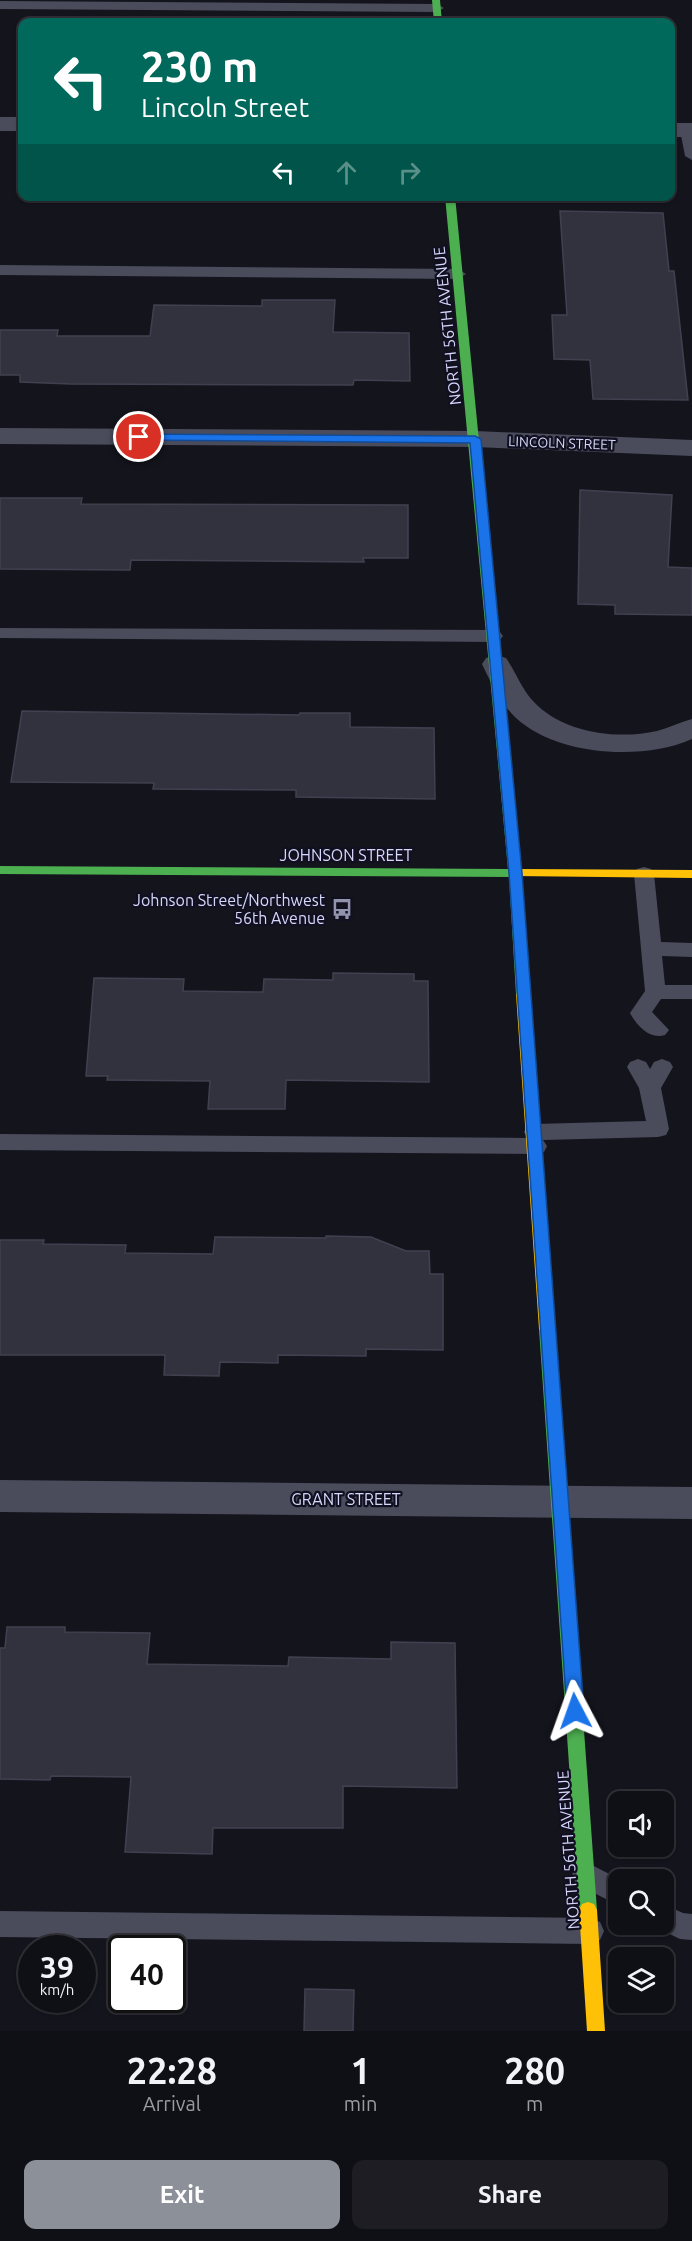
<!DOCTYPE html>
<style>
:root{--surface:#0f0f16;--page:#1d1d23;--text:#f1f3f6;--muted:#9b9ca1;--line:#2f2f35;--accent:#8c9099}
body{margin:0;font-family:Ubuntu,sans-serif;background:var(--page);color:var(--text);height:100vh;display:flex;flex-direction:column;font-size:22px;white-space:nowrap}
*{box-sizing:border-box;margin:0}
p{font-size:20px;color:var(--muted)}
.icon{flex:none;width:33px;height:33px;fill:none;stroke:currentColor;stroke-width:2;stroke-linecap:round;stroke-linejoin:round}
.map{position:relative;height:2031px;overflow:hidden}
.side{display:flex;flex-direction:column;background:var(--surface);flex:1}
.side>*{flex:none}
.hud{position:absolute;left:18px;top:18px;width:657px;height:183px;border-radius:12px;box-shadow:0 2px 4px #0004,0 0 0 2px var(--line);background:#00695c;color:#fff;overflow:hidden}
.fabs{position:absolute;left:608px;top:1791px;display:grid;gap:12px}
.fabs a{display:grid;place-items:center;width:66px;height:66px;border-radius:12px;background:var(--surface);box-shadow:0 2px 4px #0004,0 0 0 2px var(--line);font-size:30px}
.speed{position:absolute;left:18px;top:1935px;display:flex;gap:12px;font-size:30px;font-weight:700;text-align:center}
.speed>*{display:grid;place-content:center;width:78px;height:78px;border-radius:50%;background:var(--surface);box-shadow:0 2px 4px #0004,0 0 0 2px var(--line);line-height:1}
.speed small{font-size:15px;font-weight:400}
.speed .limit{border:3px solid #111;border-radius:9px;background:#fff;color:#111}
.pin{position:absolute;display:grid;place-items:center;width:51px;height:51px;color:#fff;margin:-26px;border:3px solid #fff;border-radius:50%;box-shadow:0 2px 6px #0007}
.me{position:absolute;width:66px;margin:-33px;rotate:356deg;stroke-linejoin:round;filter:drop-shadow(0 0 4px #0008)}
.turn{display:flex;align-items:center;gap:21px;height:126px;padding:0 24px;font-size:27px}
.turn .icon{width:78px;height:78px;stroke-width:2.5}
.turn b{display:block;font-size:42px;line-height:51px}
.lanes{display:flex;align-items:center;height:57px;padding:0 24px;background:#0003;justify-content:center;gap:30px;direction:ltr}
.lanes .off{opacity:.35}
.eta{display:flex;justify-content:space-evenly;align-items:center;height:102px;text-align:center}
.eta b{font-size:36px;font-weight:700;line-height:42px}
.primary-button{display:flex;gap:12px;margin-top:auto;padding:12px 24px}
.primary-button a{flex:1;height:69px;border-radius:12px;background:var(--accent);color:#fff;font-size:24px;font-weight:700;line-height:69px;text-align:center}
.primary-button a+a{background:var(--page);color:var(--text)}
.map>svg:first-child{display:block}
.building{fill:#32323f;stroke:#414050;stroke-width:1.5}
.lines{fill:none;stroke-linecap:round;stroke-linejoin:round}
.lane{fill:#4a4c5c;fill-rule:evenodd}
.street{fill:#4a4c5c;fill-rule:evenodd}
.fast{fill:#4caf50;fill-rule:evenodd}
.slow{fill:#ffc107;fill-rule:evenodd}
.route{fill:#1a73e8;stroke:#114b97;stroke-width:1.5}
.labels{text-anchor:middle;stroke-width:4.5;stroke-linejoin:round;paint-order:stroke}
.far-street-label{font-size:14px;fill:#d6d7fa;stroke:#111021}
.street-label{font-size:16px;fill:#d6d7fa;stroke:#111021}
.poi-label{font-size:16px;fill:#d6d7fa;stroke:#111021;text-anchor:end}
</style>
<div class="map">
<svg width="692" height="2031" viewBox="0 0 692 2031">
<rect width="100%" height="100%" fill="#14141d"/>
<!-- building -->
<path class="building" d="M 560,211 L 663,213 L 669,271 L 674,271 L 688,400 L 593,399 L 590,360 L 554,359 L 552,315 L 567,315 Z
M 262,300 L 335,300 L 333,332 L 409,333 L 410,381 L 354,380 L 353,385 L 71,384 L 20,382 L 20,375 L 0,375 L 0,330 L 58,330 L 57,336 L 150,336 L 154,305 L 262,306 Z
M 580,490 L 672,495 L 668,567 L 692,568 L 692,615 L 615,614 L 615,605 L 578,604 Z
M 0,498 L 82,498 L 81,504 L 408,505 L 408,558 L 363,558 L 364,562 L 131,560 L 130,570 L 0,569 Z
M 22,711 L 299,715 L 300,713 L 350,713 L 350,727 L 434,728 L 435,799 L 296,797 L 296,790 L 153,789 L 154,783 L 11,782 Z
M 333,973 L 414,974 L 414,981 L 428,981 L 429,1082 L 286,1080 L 285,1109 L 208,1109 L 210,1081 L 107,1080 L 108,1076 L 86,1076 L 94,978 L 184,979 L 183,991 L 263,992 L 264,979 L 333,980 Z
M 326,1236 L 371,1237 L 406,1251 L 429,1251 L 430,1274 L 443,1274 L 443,1350 L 366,1349 L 366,1356 L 278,1355 L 278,1363 L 220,1362 L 219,1376 L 164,1375 L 165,1355 L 0,1355 L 0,1240 L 44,1240 L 43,1244 L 126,1245 L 125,1253 L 213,1254 L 215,1237 L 326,1238 Z
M 7,1627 L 65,1627 L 65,1632 L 150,1633 L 147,1664 L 288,1666 L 289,1657 L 391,1659 L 391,1642 L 455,1643 L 457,1788 L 343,1786 L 343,1828 L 213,1828 L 212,1854 L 125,1852 L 131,1777 L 51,1776 L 50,1780 L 0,1779 L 0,1648 L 5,1648 Z
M 305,1989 L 354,1990 L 353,2031 L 304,2031 Z"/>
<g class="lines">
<!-- lane -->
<path class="lane" d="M 0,1 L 437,4 L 444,8 L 437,12 L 0,9 Z
M 687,126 L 692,127 L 692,160 L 685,156 L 680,130 Z
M 0,265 L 458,269 L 466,274 L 458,279 L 0,275 Z
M 0,628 L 494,630 L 500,632 L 503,636 L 500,640 L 494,642 L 0,638 Z
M 644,867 L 651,869 L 654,874 L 661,942 L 692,943 L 692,957 L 662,956 L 665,985 L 692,985 L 692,999 L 661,999 L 652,1012 L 669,1030 L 665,1035 C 650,1040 637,1026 630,1013 L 645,991 L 634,874 L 637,869 Z
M 638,1059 L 646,1062 L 650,1069 L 654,1062 L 662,1059 L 670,1062 L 673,1067 L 661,1088 L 669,1129 L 666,1135 L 658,1137 L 543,1140 L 547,1146 L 544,1152 L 536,1154 L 0,1150 L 0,1134 L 528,1138 L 524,1132 L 527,1126 L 535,1124 L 646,1121 L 639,1088 L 627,1067 L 630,1062 Z
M 586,1862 L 621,1880 L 618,1880 L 618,1905 L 576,1884 L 572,1875 L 576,1866 Z
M 663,1904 L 683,1913 L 692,1914 L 692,1940 L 680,1939 L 653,1926 L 652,1924 L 663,1924 Z
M 0,1911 L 590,1918 L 600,1922 L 604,1931 L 600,1940 L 590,1944 L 0,1937 Z"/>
<!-- street -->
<path class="street" d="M 0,117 L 22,117 L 22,131 L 0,131 Z
M 670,123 L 692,123 L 692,137 L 670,137 Z
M 0,428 L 475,431 L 692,440 L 692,456 L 475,447 L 0,444 Z
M 496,655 L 506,658 C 516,672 521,688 533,701 C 562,733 617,740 657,731 C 669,728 680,722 692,719 L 692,739 C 643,761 557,756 516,718 C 501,704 491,683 482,664 L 486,658 Z
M 0,1480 L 692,1487 L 692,1519 L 0,1512 Z"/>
<!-- fast -->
<path class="fast" d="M 432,0 L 440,0 L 442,22 L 434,22 Z
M 445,196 L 455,196 L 521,870 L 524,873 L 522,876 L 530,994 L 528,997 L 518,997 L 516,994 L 509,877 L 0,874 L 0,866 L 508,869 Z
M 547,1323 L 552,1325 L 555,1329 L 597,1910 L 594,1916 L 588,1918 L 582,1916 L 579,1910 L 539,1329 L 542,1325 Z"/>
<!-- slow -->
<path class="slow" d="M 518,869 L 692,870 L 692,878 L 513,876 L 512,873 L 513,870 Z
M 523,989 L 530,994 L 555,1329 L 552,1333 L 547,1335 L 542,1333 L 539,1329 L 516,994 Z
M 588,1902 L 594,1904 L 597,1910 L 605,2031 L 587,2031 L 579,1910 L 582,1904 Z"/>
</g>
<!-- route -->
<path class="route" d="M 139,434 L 475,436 L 481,439 L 522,873 L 584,1711 L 581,1716 L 575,1719 L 569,1716 L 567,1711 L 509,873 L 470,443 L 136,440 L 134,437 Z"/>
<!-- icons -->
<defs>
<symbol id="bus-bare" viewBox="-9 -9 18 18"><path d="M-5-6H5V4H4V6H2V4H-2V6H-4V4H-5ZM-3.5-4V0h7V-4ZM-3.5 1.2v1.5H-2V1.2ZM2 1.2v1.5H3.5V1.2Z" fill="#9293ad" stroke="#111021" stroke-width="2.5" paint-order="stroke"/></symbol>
</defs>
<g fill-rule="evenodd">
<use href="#bus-bare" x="327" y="894" width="30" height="30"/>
</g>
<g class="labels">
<!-- far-street labels -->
<g class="far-street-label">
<text transform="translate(562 443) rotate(2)" y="5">LINCOLN STREET</text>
</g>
<!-- street labels -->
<g class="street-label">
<text transform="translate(447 326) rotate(-96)" y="6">NORTH 56TH AVENUE</text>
<text x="346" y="861">JOHNSON STREET</text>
<text x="346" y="1505">GRANT STREET</text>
<text transform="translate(568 1850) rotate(-94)" y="6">NORTH 56TH AVENUE</text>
</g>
<!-- poi labels -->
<g class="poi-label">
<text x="325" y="906">Johnson Street/Northwest<tspan x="325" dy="18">56th Avenue</tspan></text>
</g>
</g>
</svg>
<div class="fabs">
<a><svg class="icon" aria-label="sound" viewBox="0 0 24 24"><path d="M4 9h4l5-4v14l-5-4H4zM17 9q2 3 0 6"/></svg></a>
<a><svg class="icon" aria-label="search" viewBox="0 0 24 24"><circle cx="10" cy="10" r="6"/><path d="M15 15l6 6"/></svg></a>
<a><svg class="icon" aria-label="layers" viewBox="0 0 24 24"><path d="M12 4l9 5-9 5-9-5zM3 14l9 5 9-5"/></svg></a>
</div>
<div class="speed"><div>39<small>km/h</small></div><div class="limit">40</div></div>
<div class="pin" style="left:139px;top:437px;background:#d93025"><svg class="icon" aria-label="arrive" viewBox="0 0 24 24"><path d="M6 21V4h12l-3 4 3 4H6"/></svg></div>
<svg class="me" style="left:575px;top:1711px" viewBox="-20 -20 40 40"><path d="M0-17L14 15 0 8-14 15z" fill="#1a73e8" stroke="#fff" stroke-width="4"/></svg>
<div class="hud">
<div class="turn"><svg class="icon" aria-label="left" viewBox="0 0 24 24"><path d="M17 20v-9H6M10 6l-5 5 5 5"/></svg><div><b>230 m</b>Lincoln Street</div></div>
<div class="lanes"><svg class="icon" aria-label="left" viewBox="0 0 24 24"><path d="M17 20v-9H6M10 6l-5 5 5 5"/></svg><svg class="icon off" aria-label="ahead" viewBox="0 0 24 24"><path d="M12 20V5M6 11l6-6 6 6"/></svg><svg class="icon off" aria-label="right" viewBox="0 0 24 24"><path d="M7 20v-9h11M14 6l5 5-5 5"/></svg></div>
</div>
</div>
<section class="side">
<div class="eta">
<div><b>22:28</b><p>Arrival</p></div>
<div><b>1</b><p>min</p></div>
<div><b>280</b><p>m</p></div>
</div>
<div class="primary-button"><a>Exit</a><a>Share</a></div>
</section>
